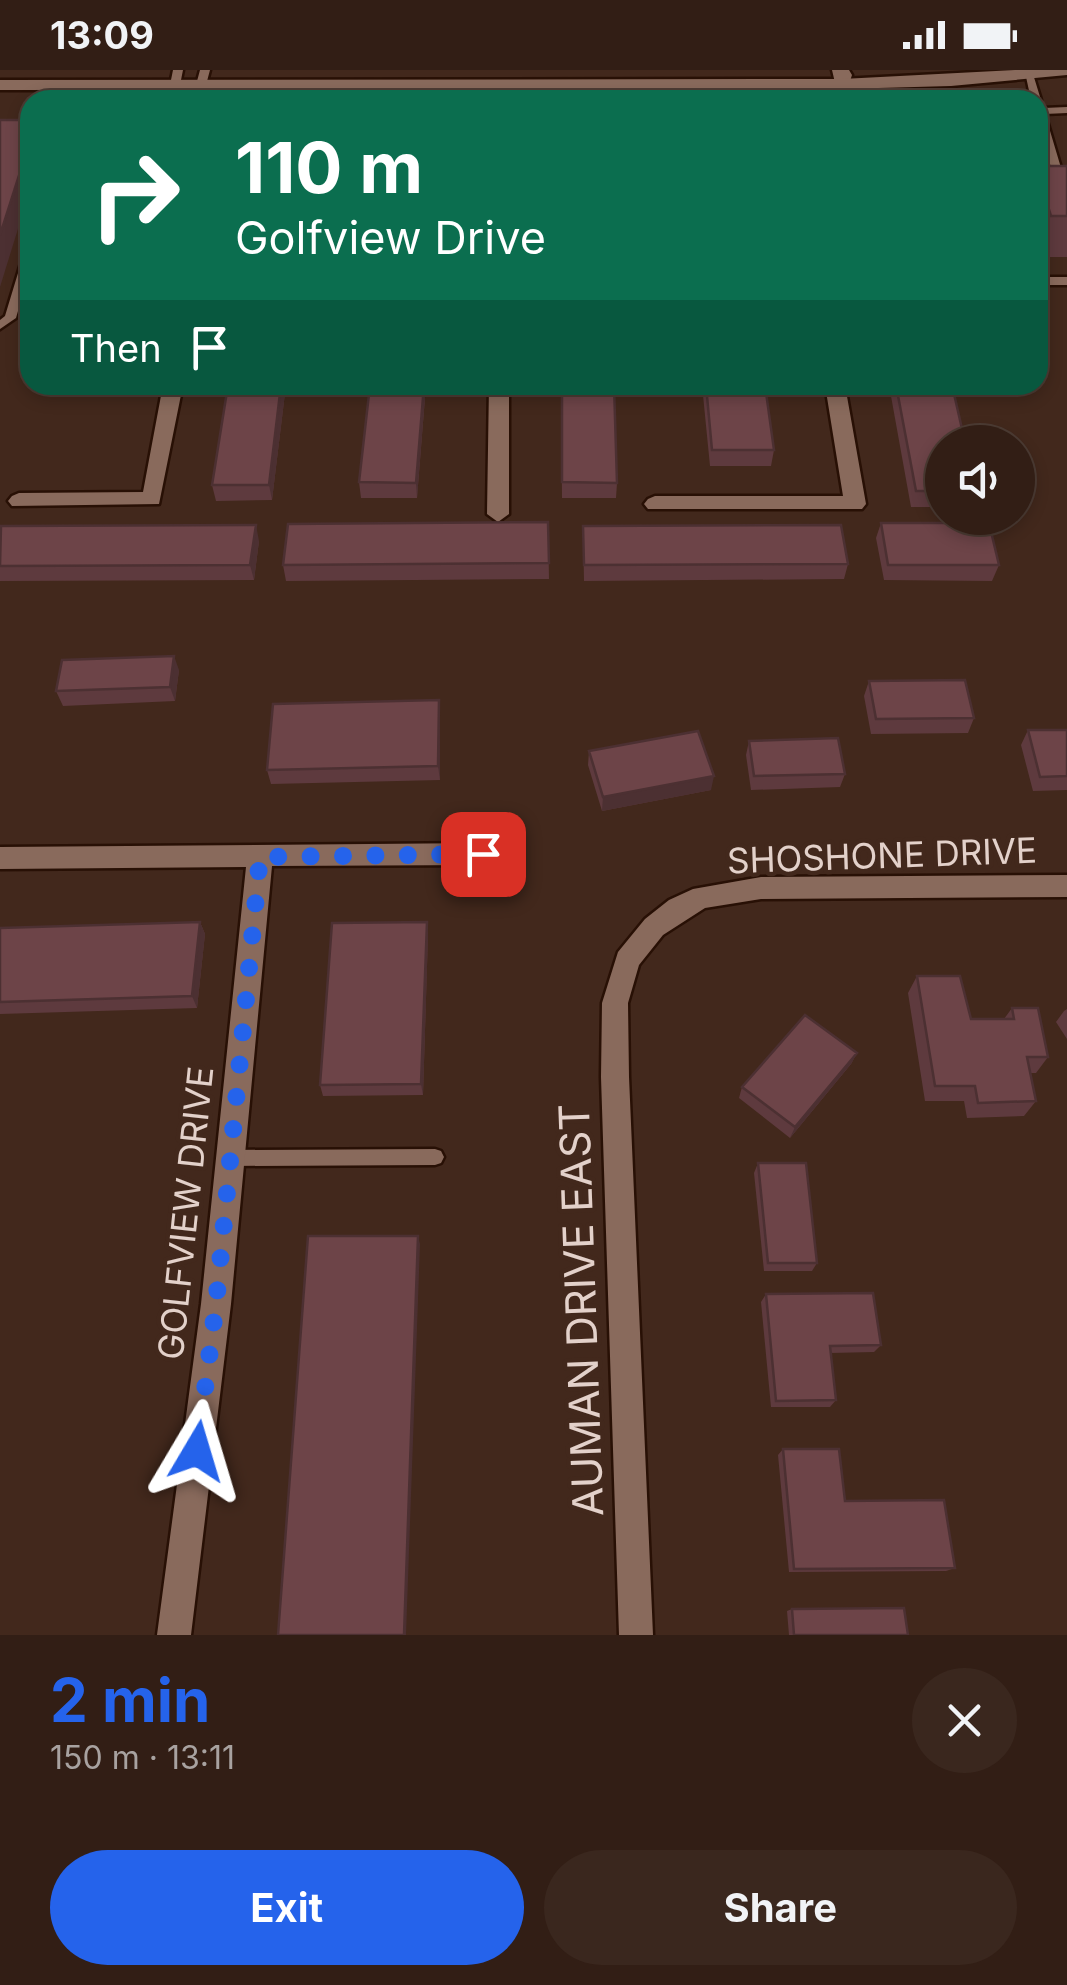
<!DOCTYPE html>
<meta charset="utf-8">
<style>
:root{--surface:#321e15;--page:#3a271e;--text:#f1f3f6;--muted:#a8a2a0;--line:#4d3c34;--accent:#2563eb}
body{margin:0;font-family:Inter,sans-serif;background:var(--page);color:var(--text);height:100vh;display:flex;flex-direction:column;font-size:38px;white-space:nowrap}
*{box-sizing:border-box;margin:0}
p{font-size:32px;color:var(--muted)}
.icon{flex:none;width:55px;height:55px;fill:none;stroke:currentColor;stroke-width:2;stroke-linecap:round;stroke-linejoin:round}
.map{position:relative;height:1565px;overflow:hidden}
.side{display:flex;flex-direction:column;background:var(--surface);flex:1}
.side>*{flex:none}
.hud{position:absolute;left:20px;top:20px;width:1028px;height:305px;border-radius:30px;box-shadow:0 5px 15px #0003,0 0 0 2px var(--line);background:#0b6e4f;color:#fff;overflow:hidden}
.controls{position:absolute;left:925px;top:355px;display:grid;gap:20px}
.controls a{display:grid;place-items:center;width:110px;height:110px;border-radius:50%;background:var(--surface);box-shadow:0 5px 15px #0003,0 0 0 2px var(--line);font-size:50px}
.pin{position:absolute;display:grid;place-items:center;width:85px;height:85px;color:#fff;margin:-42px;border-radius:20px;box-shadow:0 5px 15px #0006}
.me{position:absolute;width:110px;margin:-55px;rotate:7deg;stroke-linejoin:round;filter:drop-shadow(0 0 8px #0008)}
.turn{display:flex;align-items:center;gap:35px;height:210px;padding:0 50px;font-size:45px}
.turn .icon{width:130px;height:130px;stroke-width:2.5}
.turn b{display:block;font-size:70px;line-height:85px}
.then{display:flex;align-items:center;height:95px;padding:0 50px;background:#0003;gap:20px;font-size:38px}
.round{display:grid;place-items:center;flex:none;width:105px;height:105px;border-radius:52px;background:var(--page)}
.headline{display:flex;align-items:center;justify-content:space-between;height:170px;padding:0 50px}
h1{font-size:60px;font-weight:700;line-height:75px;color:var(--accent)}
.cta{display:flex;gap:20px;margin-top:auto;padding:20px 50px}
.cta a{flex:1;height:115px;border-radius:60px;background:var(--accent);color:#fff;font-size:40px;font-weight:700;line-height:115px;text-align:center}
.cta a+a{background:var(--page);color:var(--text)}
.status{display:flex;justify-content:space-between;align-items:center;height:70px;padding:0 50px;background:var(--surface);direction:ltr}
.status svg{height:28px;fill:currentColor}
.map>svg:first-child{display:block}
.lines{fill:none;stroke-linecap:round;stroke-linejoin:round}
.service-casing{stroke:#281005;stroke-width:5}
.minor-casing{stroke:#281005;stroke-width:5}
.tertiary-casing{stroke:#281005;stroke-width:5}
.service{fill:#896a5c;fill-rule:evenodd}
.minor{fill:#896a5c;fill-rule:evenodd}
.tertiary{fill:#896a5c;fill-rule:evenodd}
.wall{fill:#5e3a3e}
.shaded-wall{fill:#4c3032}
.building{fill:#6d4448;stroke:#4c3032;stroke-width:2.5}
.route{stroke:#2563eb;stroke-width:18;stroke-dasharray:0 32.4}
.labels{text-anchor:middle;stroke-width:9;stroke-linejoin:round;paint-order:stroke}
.street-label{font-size:35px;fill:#e3d1ca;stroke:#42281c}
.near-street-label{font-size:42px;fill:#e3d1ca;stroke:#42281c}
</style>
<div class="status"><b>13:09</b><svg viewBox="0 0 49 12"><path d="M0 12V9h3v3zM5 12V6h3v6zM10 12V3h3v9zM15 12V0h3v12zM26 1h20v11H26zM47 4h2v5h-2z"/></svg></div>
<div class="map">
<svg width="1067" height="1565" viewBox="0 0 1067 1565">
<rect width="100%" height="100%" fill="#42281c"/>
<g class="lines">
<defs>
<path id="service" d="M 173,0 L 183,0 L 180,15 L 175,18 L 170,15 Z
M 200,0 L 210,0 L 206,15 L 201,18 L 196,15 Z
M 1025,2 L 1033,4 L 1041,30 L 1040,32 L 1031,30 Z
M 1038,33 L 1044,38 L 1067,37 L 1067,43 L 1045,44 L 1067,118 L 1067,125 L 1058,122 L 1038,52 Z
M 30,177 L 30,199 L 16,248 L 0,259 L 0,250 L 5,246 L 25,180 Z
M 1038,207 L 1067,207 L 1067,215 L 1038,215 Z
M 435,1079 L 441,1081 L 444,1087 L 441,1093 L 435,1095 L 230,1096 L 224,1094 L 221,1088 L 224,1082 L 230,1080 Z"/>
<path id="minor" d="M 832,0 L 849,0 L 852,5 L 848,17 L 836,17 Z
M 489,11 L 501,11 L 503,30 L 487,30 Z
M 163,315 L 183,315 L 159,434 L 12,436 L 8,431 L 12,426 L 19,423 L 143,422 Z
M 489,315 L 509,315 L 509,444 L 498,452 L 487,444 Z
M 825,315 L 845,315 L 866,434 L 862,439 L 648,439 L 644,434 L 648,429 L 655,426 L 843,426 Z
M 483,773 L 492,776 L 496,784 L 492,792 L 483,795 L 272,796 L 231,1234 L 191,1565 L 157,1565 L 201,1234 L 246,797 L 0,799 L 0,777 Z
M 1067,805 L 1067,827 L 761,829 L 705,838 L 663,865 L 639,895 L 628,933 L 629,1007 L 653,1565 L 619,1565 L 601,1007 L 602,933 L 618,882 L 645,849 L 669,830 L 693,819 L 761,807 Z"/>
<path id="tertiary" d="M 1015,0 L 1067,0 L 1067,5 L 951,16 L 842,19 L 0,20 L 0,10 L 842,9 Z"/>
</defs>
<!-- service casing -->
<use href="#service" class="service-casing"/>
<!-- minor casing -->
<use href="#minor" class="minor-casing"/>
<!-- tertiary casing -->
<use href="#tertiary" class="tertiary-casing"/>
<!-- service -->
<use href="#service" class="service"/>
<!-- minor -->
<use href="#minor" class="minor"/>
<!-- tertiary -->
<use href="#tertiary" class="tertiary"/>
</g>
<!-- wall -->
<path class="wall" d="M 1038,62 L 1049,96 L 1067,96 L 1067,187 L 1038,187 Z
M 51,315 L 119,315 L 52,317 Z
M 228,315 L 286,315 L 272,430 L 216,431 L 212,415 Z
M 426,315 L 417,428 L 361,428 L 359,412 Z
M 561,315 L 617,413 L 616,428 L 562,428 Z
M 702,315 L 765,315 L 774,380 L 771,396 L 710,396 Z
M 889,315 L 952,315 L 942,372 L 942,437 L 911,437 Z
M 548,452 L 549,509 L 286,511 L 283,495 Z
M 881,453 L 999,495 L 992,511 L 884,510 L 876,468 Z
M 583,456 L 848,494 L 844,509 L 584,511 Z
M 0,460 L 259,471 L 254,510 L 0,511 Z
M 179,600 L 175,631 L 63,636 L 56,621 Z
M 869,611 L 974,648 L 968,663 L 871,664 L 864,626 Z
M 440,644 L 440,710 L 271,714 L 267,700 Z
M 1028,660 L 1067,660 L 1067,720 L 1033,721 L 1021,675 Z
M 749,671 L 845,704 L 840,717 L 751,720 L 746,685 Z
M 589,681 L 711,720 L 602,741 L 588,695 Z
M 200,852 L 205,864 L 197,938 L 0,944 L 0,858 Z
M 427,852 L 428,865 L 423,1025 L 323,1026 L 320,1015 Z
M 917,906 L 971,949 L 1004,949 L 1012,938 L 1048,987 L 1036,1003 L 1030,1003 L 1036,1031 L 1024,1046 L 967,1048 L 964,1031 L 925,1031 L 908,923 Z
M 1067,939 L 1067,969 L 1056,952 L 1064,941 Z
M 857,983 L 851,994 L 790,1068 L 739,1028 L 742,1017 Z
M 758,1093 L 817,1193 L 812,1201 L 764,1201 L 754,1103 Z
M 766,1224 L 881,1275 L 874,1282 L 830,1283 L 836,1330 L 830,1337 L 771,1337 L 761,1232 Z
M 783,1379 L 845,1431 L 955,1498 L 946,1501 L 789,1502 L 778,1385 Z
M 792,1539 L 908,1565 L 789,1565 L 787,1541 Z"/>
<!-- shaded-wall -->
<path class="shaded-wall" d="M 30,71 L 30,120 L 0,217 L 0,165 Z
M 281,315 L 286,315 L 272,430 L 269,415 Z
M 424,315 L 426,315 L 417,428 L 416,413 Z
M 256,455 L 259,471 L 254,510 L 250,495 Z
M 174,586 L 179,600 L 175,631 L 170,617 Z
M 439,630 L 440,644 L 440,710 L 438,696 Z
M 714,706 L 711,720 L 602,741 L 603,727 Z
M 200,852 L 205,864 L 197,938 L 192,926 Z
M 427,852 L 428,865 L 423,1025 L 421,1014 Z
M 857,983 L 851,994 L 790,1068 L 795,1057 Z
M 418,1166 L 420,1174 L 406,1565 L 404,1565 Z"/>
<!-- building -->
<path class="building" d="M 1025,25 L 1027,30 L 957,30 L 956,26 Z
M 0,50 L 30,50 L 30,71 L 0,165 Z
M 1038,62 L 1049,96 L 1067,96 L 1067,146 L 1051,146 L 1038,105 Z
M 228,315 L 281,315 L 269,415 L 212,415 Z
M 370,315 L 424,315 L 416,413 L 359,412 Z
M 562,315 L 614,315 L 617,413 L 562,412 Z
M 706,315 L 765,315 L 774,380 L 712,380 Z
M 896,315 L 952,315 L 965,372 L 942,372 L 942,421 L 916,421 Z
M 548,452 L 549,493 L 283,495 L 288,454 Z
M 881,453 L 989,453 L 999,495 L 888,495 Z
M 256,455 L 250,495 L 0,496 L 1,456 Z
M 841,455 L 848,494 L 584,495 L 583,456 Z
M 174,586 L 170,617 L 56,621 L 62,590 Z
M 965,610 L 974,648 L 876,649 L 869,611 Z
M 439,630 L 438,696 L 267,700 L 273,634 Z
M 1028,660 L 1067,660 L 1067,706 L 1040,707 Z
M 698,661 L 714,706 L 603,727 L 589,681 Z
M 838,668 L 845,704 L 754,706 L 749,671 Z
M 200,852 L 192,926 L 0,932 L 0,858 Z
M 427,852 L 421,1014 L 320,1015 L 332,853 Z
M 917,906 L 960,906 L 971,949 L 1014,949 L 1012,938 L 1038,938 L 1048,987 L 1027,987 L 1036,1031 L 978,1033 L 975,1016 L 935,1016 Z
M 805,945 L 857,983 L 795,1057 L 742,1017 Z
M 758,1093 L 806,1093 L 817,1193 L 768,1193 Z
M 308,1166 L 418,1166 L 404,1565 L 278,1565 Z
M 873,1223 L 881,1275 L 830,1276 L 836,1330 L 776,1331 L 766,1224 Z
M 783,1379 L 839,1379 L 845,1431 L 944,1430 L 955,1498 L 794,1499 Z
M 904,1538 L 908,1565 L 794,1565 L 792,1539 Z"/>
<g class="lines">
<!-- route -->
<path class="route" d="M 197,1381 L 216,1234 L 260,787 L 483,784"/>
</g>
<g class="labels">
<!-- street labels -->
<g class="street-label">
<text transform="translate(882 786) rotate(-2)" y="12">SHOSHONE DRIVE</text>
<text transform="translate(186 1143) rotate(-84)" y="12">GOLFVIEW DRIVE</text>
</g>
<!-- near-street labels -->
<g class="near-street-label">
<text transform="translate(581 1240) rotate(-92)" y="15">AUMAN DRIVE EAST</text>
</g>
</g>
</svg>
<div class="controls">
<a><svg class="icon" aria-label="sound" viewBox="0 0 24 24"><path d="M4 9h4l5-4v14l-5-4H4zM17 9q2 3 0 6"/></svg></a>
</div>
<div class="pin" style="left:483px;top:784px;background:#d93025"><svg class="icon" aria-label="arrive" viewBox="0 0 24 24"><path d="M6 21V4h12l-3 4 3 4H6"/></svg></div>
<svg class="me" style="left:197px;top:1381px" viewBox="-20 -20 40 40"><path d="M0-17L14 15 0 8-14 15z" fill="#2563eb" stroke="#fff" stroke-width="4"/></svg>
<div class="hud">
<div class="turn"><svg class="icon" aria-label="right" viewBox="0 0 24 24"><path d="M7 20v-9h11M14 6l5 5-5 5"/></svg><div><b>110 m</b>Golfview Drive</div></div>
<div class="then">Then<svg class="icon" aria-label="arrive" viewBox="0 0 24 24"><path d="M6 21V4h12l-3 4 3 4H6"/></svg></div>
</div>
</div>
<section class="side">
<div class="headline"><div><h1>2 min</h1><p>150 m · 13:11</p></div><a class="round"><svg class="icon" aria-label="close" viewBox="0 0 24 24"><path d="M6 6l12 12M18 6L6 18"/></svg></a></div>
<div class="cta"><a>Exit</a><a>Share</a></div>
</section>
